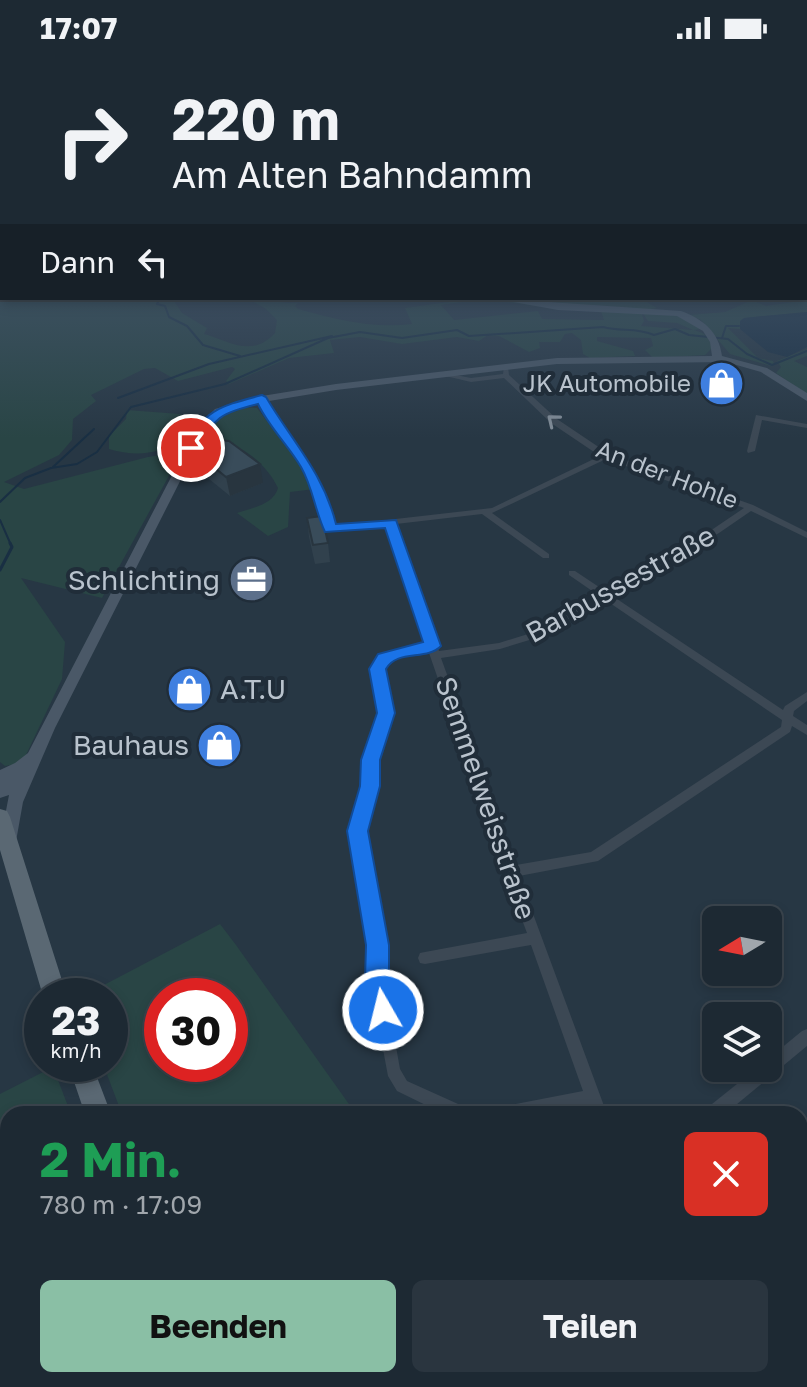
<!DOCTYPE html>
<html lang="de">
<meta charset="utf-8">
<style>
:root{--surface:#1d2933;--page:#2a353f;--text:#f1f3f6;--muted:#a0a6ac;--line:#3b454e;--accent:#8abfa5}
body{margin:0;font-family:"Golos Text",sans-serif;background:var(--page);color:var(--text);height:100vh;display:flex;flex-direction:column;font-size:30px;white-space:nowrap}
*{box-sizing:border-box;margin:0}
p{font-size:26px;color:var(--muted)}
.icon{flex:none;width:44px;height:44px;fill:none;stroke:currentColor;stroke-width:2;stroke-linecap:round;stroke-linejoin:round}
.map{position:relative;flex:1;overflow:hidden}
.details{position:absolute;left:0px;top:1050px;width:808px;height:282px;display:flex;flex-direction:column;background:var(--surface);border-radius:24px 24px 0 0;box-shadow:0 4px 12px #0003,0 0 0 2px var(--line)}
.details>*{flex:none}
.hud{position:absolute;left:0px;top:0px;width:808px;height:244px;box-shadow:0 4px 12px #0003,0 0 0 2px var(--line);background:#1d2933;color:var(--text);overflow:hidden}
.needle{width:52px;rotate:260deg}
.controls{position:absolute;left:702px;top:850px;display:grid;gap:16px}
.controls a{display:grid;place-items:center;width:80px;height:80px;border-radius:12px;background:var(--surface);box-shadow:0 4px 12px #0003,0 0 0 2px var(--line);font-size:40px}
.speed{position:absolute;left:24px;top:922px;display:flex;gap:16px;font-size:40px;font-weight:700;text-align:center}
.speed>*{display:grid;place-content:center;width:104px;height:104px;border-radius:50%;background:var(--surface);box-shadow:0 4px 12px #0003,0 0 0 2px var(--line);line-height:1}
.speed small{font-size:20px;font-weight:400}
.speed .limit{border:12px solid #d22;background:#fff;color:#111}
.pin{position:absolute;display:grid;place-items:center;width:68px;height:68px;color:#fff;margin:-34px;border:4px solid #fff;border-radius:50%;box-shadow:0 2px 8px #0007}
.me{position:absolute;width:88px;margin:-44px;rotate:352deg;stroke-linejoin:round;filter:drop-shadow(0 0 6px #0008)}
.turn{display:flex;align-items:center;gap:28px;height:168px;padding:0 40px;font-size:36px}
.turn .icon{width:104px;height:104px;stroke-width:2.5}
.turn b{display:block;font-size:56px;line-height:68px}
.then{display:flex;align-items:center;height:76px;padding:0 40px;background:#0003;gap:16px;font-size:30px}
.round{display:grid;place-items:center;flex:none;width:84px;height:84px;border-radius:12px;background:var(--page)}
.overview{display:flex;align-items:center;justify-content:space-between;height:136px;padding:0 40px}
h1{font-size:48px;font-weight:700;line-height:60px;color:#1e9e55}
.button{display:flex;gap:16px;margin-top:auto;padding:16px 40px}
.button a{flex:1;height:92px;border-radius:12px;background:var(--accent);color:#111;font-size:32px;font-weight:700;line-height:92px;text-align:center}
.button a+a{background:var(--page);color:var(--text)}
.status{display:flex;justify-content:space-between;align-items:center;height:56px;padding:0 40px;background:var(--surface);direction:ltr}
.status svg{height:22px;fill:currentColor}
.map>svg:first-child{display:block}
.green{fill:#294545;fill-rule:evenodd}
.water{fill:#192f43}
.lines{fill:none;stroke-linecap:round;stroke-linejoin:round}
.stream-far1{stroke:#192f43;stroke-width:2}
.stream{stroke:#192f43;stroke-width:3}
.street{fill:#3c4854;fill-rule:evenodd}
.secondary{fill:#4a5867;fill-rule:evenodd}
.primary{fill:#5a6873;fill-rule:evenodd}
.highway{fill:#7a6959;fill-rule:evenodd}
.wall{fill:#31414d}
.shaded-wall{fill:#28353f}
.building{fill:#394c5a;stroke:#28353f;stroke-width:2}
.oneway{stroke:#818c97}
.route{fill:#1a73e8;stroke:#114b97;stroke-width:2}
.labels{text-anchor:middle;stroke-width:8;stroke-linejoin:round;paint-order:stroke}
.far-poi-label{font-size:24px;fill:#b9c3cd;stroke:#202d39;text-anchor:end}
.far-street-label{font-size:24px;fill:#b9c3cd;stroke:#202d39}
.poi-label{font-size:28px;fill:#b9c3cd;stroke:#202d39;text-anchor:end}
.street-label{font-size:28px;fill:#b9c3cd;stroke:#202d39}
</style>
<div class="status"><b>17:07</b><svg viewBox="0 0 49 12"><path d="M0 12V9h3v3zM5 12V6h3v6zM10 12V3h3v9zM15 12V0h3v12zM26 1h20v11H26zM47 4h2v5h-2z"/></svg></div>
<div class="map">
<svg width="807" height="1331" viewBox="0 0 807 1331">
<rect width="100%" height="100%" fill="#273744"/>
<!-- green -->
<path class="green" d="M 0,196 L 2,242 L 176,242 L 174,245 L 182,257 L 207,272 L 204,278 C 227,284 252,303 275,277 L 277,264 L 266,253 L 247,242 C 265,242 281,248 298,247 L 295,250 L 298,253 C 334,263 373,273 412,268 L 405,252 C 456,245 492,238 543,251 L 484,243 L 441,249 L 454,264 L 538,255 L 542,263 L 604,264 L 601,255 L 537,248 L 538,245 L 592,245 L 563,242 L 640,242 L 657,252 L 641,255 L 644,265 L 641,270 L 693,274 L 677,267 L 648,265 L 642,256 L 680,260 L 700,273 L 694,274 C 705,277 710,281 712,292 L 705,299 L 653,302 L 645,294 L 653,290 L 651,282 L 597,281 L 597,285 L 633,295 L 635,300 L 590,302 L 583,298 L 581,284 L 572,277 L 565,278 L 560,286 L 539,286 L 540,292 L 529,296 L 499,280 L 488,279 L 479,285 L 457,281 L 402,288 L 360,281 L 330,284 L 334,297 L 289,302 L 229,328 L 226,325 L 235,313 L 232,311 L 178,325 L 155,312 L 144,313 L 91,339 L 96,345 L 73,363 L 72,384 L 59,399 L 4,426 L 24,433 L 148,401 L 182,396 L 102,542 L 21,522 L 65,586 L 62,623 L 25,701 L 17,708 L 5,710 L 0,706 Z
M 807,224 L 807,256 L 744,262 L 740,273 L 728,272 L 758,302 L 773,305 L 774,309 L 771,310 L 730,298 L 701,264 L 690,259 L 725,256 L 752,244 L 766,250 L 799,245 L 795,242 L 806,242 Z
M 807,293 L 807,300 L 794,305 L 807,311 L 807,338 L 776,317 L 781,311 L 777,305 Z
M 245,351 L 257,352 L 297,404 L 315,433 L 290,436 L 288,471 L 268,480 L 237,457 C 252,452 273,449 278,432 C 268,411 246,390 222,387 L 224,379 L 206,379 L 221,361 Z
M 127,354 L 180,358 L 186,363 L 182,382 C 159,399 136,401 109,393 L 109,380 L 126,363 Z
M 220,868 L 236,889 L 356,1058 L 122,1058 L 103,1008 L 110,1008 L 110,940 L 83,940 ZM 162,940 L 230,940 L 230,1008 L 162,1008 Z
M 53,1011 L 71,1058 L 8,1058 L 8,1200 L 0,1205 L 0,1038 Z
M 218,1324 L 483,1324 L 484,1331 L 220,1331 Z"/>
<!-- water -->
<path class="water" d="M 807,256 L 807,291 L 787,301 L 768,296 L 740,273 L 740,265 L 744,262 Z"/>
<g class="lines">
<!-- stream-far1 -->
<path class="stream-far1" d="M 160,242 L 157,248 L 165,250 L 169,261 L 187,270 L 203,289 L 240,300
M 722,282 L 726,270 L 739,270
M 118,342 L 209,308 L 332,280
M 53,411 L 94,373
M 0,446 L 25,422 L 51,412 L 77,408 L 97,396 L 131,351 L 225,328 L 328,282 L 360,276 L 402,282 L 457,274 L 469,280 L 603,271 C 621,276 636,271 654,279 L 675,273 L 689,279 L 728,283 L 747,298 L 772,309 L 807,295
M 0,464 L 11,489"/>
<!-- stream -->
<path class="stream" d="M 0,514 L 12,491 L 10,487"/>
<!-- street -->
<path class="street" d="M 504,311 L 508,311 L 509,319 L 557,363 L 609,398 L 753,449 L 807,476 L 807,482 L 751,455 L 719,477 L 611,539 L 783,654 L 785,650 L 807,636 L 807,645 L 794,655 L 793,660 L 807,669 L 807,679 L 792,670 L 790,676 L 598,805 L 519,820 L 607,1058 L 591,1058 L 588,1050 L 546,1058 L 497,1058 L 499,1052 L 505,1050 L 583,1035 L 531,889 L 425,908 L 420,907 L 418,902 L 420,897 L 425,896 L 527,877 L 504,816 L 504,814 L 428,594 C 411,596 394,597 383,613 L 391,657 L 376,704 L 376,730 L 364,775 L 364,785 L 385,889 L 384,924 L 400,1013 L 407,1025 L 467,1052 L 469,1058 L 444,1058 L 397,1035 L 388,1020 L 370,924 L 371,889 L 352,785 L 352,775 L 364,730 L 364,704 L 381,657 L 373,613 L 378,604 L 390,595 L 426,587 L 387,469 L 327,475 C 320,455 317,435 307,416 C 292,390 270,371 258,343 L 265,341 C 278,369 299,390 315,416 C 324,432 329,451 334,470 L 492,452 L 600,400 L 551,367 L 504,322 L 471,326 L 437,318 L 440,316 L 471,322 L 503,318 ZM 606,403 L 744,452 L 713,473 L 605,535 L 575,515 L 569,515 L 569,519 L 598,539 L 528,578 L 499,587 L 439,595 L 396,468 L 482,458 L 543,502 L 549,502 L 549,498 L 492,457 ZM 604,543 L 782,664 L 781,671 L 591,796 L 516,809 L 441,602 L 500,593 L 536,582 Z
M 756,359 L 807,368 L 807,372 L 762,364 L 755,395 L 748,397 L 747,395 Z
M 807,973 L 807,990 L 725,1058 L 705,1058 L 707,1052 L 757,1012 L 768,1012 L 768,1003 L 802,975 Z
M 512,1324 L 530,1324 L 532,1331 L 512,1331 Z
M 653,1324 L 671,1324 L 674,1331 L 654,1331 Z"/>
<!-- secondary -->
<path class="secondary" d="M 491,242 L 681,255 C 703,263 719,276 722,300 L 767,312 L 807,337 L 807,345 L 761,316 L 726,306 L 557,308 L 336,334 L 263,346 L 223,357 L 206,374 L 55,672 L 23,746 L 15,791 L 9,794 L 3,791 L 0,786 L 9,739 L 0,742 L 0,714 L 15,707 L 28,697 L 196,373 L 215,353 L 262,340 L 336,328 L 557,302 L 712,300 L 710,286 L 703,275 L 677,260 L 558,254 Z"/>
<!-- primary -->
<path class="primary" d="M 0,753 L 7,755 L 10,761 L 67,940 L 43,940 L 0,794 Z
M 68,1008 L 92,1008 L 111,1058 L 85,1058 Z
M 171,1324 L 203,1324 L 204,1331 L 172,1331 Z"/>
<!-- highway -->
<path class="highway" d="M 806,196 L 807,196 L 807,201 L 806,201 Z"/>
</g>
<!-- wall -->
<path class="wall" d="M 204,383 L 263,427 L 230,440 L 209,423 L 198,422 L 194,403 Z
M 307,462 L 328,487 L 330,506 L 315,508 L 309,481 Z"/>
<!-- shaded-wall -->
<path class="shaded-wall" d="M 260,408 L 263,427 L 230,440 L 226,421 Z"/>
<!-- building -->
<path class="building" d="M 204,383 L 229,385 L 260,408 L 226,421 L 205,404 L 194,403 Z
M 322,460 L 328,487 L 313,489 L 307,462 Z"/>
<!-- one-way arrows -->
<defs><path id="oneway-chevron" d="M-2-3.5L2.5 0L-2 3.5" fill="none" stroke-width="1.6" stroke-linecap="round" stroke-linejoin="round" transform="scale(2)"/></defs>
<use class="oneway" href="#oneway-chevron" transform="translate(553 364) rotate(-141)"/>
<!-- sky -->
<linearGradient id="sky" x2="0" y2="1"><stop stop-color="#151e25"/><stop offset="0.51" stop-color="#415367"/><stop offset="1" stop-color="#415367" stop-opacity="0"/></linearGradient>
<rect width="807" height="382" fill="url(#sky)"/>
<!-- route -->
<path class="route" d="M 262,339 L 266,341 C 292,385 323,416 336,468 L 396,464 L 441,590 C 427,605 397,593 386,613 L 395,657 L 380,704 L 380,730 L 368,775 L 389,889 L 389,924 L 395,954 L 391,963 L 383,966 L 374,963 L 365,924 L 366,889 L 347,775 L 360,730 L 361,704 L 377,657 L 369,613 L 378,598 L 423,586 L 385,472 L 325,476 C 315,455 313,432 301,411 C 288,389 269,371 258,348 C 219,358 216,360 196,395 L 185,392 C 204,353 221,350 262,339 Z"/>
<!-- icons -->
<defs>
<symbol id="shop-disc" viewBox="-11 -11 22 22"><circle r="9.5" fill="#3f7fe0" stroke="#202d39"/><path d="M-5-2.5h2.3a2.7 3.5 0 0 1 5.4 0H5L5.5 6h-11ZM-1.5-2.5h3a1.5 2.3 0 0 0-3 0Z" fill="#fff"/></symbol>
<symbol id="office-disc" viewBox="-11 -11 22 22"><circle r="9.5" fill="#5c6f8a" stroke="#202d39"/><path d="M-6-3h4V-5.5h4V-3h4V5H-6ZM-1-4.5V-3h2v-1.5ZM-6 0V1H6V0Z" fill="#fff"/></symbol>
</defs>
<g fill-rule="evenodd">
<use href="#shop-disc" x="696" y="302" width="51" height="51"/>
<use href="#office-disc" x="226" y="498" width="51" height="51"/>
<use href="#shop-disc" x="164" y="608" width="51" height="51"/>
<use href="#shop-disc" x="194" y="664" width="51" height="51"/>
</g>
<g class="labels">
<!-- far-poi labels -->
<g class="far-poi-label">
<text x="691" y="336">JK Automobile</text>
</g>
<!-- far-street labels -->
<g class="far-street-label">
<text transform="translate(667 419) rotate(21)" y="8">An der Hohle</text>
</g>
<!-- poi labels -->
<g class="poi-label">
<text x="220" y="534">Schlichting</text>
<text x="220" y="643" text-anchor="start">A.T.U</text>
<text x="189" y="699">Bauhaus</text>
</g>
<!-- street labels -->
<g class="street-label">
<text transform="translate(620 528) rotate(-29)" y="10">Barbussestraße</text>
<text transform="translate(486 742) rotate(71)" y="10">Semmelweisstraße</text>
</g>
</g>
</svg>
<div class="controls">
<a><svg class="needle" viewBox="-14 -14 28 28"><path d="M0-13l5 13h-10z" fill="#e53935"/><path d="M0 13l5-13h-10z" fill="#a0a6ac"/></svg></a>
<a><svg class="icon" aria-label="layers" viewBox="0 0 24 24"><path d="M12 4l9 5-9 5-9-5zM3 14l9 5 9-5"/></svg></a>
</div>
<div class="speed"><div>23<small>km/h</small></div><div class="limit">30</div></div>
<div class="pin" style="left:191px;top:392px;background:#d93025"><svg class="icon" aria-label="arrive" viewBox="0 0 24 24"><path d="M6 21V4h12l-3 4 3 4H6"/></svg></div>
<svg class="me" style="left:383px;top:954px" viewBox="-20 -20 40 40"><circle r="17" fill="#1a73e8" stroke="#fff" stroke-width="3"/><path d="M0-11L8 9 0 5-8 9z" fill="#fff"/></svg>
<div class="hud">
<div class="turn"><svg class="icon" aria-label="right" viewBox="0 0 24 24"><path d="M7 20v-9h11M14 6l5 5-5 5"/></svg><div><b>220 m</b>Am Alten Bahndamm</div></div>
<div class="then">Dann<svg class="icon" aria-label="left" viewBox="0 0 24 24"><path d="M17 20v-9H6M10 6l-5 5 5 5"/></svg></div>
</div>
<section class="details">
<div class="overview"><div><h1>2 Min.</h1><p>780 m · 17:09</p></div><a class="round" style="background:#d93025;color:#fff"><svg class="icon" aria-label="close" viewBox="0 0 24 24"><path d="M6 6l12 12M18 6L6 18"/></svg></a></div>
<div class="button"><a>Beenden</a><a>Teilen</a></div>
</section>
</div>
